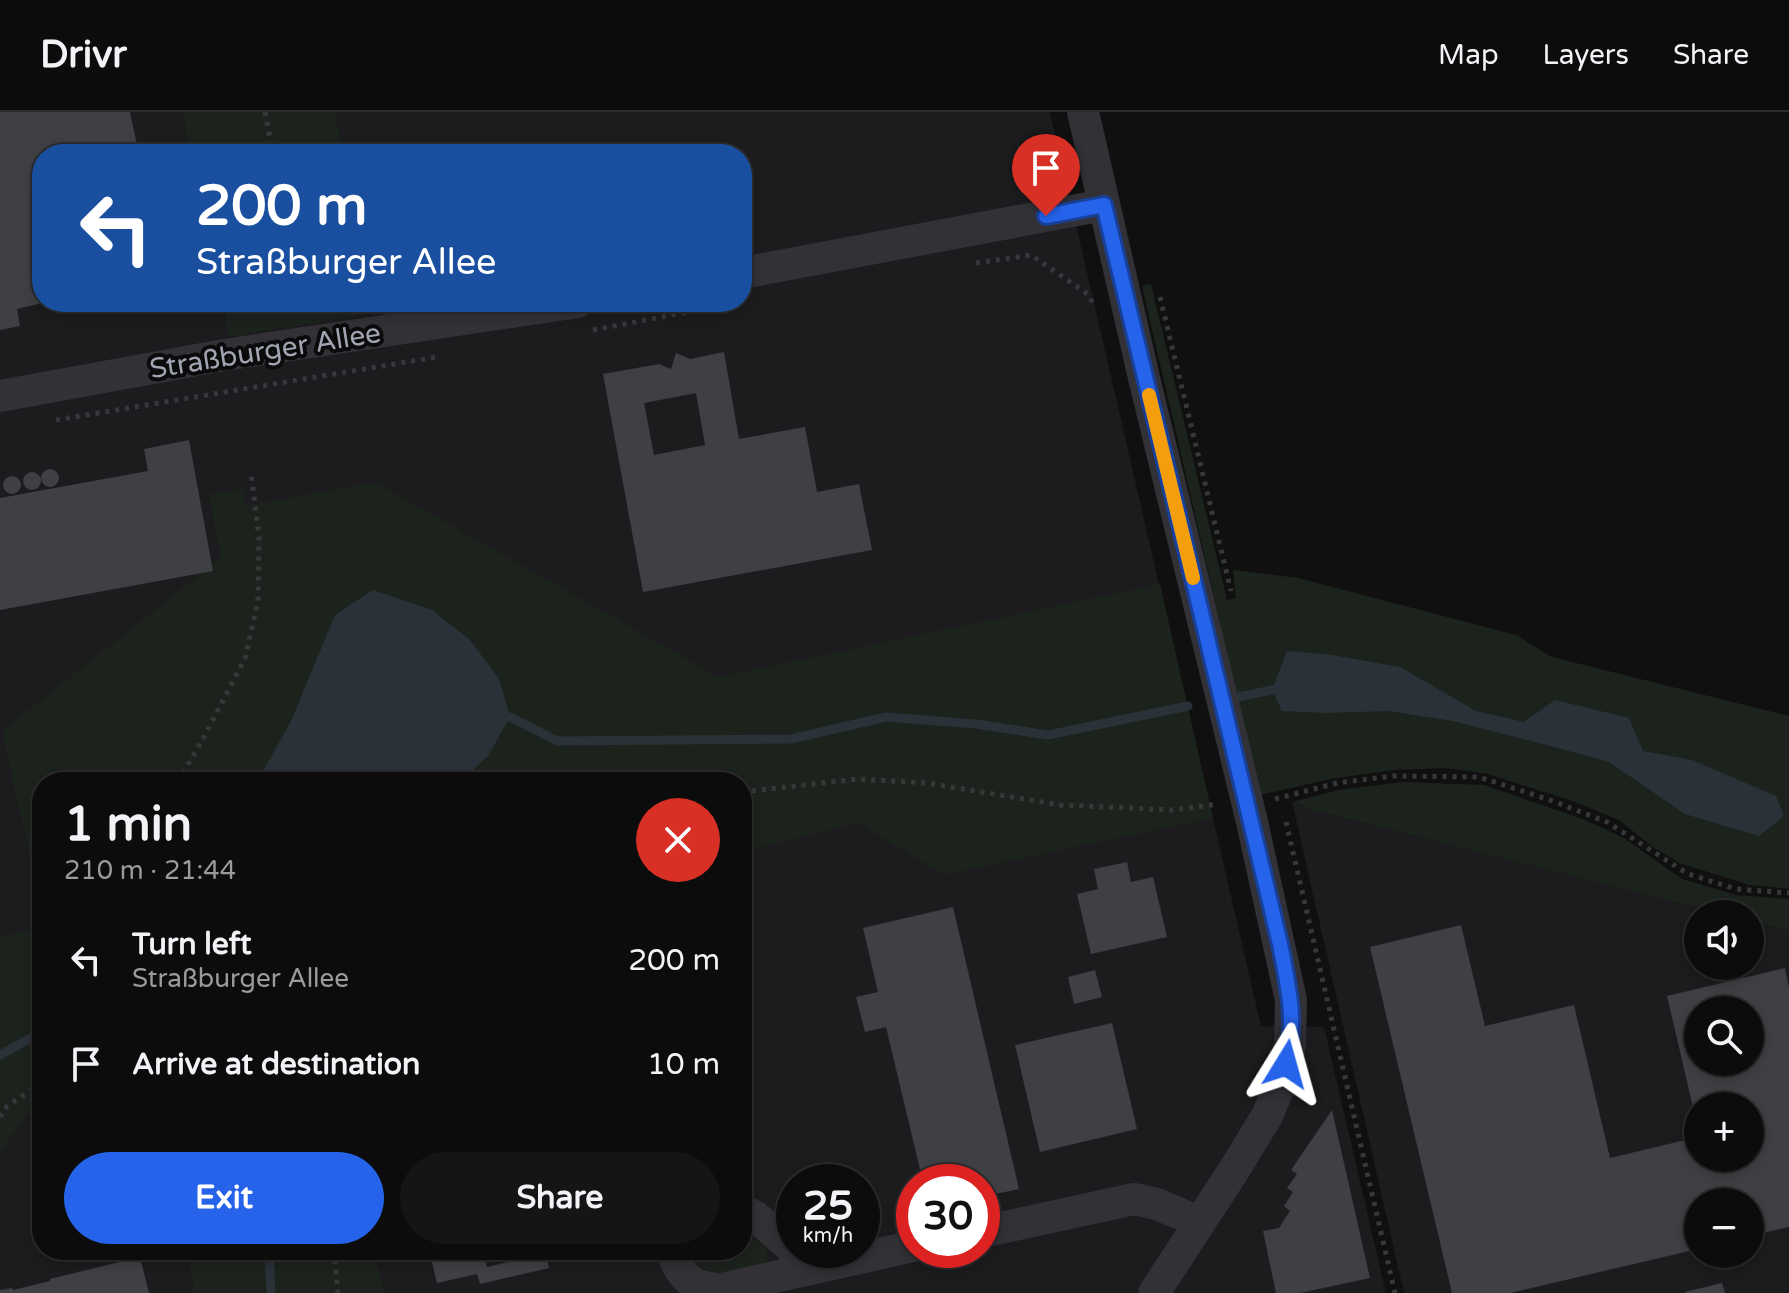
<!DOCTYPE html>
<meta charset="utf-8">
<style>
:root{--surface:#0c0c0d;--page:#151516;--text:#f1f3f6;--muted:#9a9b9d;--line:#2c2c2e;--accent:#2563eb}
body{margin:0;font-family:"Varela Round",sans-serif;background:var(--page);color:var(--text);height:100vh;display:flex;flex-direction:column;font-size:30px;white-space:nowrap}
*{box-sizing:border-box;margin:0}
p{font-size:26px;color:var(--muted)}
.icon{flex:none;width:44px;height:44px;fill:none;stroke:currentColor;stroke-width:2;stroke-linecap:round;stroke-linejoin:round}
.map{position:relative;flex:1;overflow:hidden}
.drawer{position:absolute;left:32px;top:660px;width:720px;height:488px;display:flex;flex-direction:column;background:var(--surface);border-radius:32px;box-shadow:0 4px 12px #0003,0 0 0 2px var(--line)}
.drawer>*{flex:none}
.hud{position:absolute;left:32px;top:32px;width:720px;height:168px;border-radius:32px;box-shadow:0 4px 12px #0003,0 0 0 2px var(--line);background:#1a4fa0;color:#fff;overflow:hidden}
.buttons{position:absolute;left:1684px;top:788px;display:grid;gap:16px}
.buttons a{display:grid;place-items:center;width:80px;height:80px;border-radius:50%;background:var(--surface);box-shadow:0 4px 12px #0003,0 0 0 2px var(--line);font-size:40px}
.speed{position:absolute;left:776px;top:1052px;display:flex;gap:16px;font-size:40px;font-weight:700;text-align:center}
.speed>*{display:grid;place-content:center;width:104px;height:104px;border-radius:50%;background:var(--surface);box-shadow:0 4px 12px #0003,0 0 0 2px var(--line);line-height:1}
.speed small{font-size:20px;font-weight:400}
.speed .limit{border:12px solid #d22;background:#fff;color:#111}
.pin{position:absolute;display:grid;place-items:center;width:68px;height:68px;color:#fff;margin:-82px -34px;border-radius:50% 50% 50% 0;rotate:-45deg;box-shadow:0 0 8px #0007}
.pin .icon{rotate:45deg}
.me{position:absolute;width:88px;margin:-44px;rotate:8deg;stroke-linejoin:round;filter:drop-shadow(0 0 6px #0008)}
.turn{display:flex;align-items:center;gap:28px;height:168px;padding:0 32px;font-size:36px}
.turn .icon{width:104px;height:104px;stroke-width:2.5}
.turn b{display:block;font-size:56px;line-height:68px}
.round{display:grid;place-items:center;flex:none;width:84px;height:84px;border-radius:42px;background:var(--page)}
.head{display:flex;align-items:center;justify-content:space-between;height:136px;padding:0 32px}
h1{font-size:48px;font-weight:700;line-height:60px}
.button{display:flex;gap:16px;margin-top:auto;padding:16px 32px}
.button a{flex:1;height:92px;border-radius:48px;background:var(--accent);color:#fff;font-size:32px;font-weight:700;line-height:92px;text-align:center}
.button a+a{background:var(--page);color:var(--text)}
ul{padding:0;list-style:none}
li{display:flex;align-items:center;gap:24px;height:104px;padding:0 32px}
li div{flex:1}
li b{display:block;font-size:30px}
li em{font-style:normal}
header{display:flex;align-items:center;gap:48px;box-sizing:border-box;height:112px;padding:0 40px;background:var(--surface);border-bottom:2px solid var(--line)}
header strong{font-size:38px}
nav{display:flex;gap:44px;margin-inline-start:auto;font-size:28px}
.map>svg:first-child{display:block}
.built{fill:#1c1c1e;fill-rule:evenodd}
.green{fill:#1c231d}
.water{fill:#2a3138}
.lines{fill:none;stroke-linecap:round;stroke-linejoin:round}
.stream{stroke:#2a3138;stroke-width:9}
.building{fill:#3f4044;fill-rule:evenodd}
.path{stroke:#37383c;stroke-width:5;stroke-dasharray:4 6;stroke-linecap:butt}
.minor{stroke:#313136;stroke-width:32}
.route-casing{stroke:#184099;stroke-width:20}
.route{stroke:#2563eb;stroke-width:14}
.slow{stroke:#f59e0b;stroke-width:14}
.labels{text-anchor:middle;stroke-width:8;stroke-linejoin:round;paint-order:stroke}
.street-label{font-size:28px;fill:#a1a5b1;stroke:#0b0b0c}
</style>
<header>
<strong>Drivr</strong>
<nav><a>Map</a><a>Layers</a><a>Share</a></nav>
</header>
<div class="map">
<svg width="1789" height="1181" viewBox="0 0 1789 1181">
<rect width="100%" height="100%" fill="#101011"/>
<!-- built -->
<path class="built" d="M 0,0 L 182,0 L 191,42 L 42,42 L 42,190 L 222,190 L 229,225 L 375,200 L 373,190 L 742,190 L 742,42 L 343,42 L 335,0 L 1050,0 L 1261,914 L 1324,915 L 1386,1181 L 0,1181 ZM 42,670 L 742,670 L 742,1138 L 42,1138 ZM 794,1070 L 862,1070 L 862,1138 L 794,1138 ZM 914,1070 L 982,1070 L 982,1138 L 914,1138 Z
M 1292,690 L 1316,699 L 1723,802 L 1698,802 L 1698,854 L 1750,854 L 1750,809 L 1789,819 L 1789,1181 L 1404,1181 ZM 1698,898 L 1750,898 L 1750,950 L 1698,950 ZM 1698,994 L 1750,994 L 1750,1046 L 1698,1046 ZM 1698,1090 L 1750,1090 L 1750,1142 L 1698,1142 Z"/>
<!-- green -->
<path class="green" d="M 182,0 L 335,0 L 343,42 L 191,42 Z
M 1151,172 L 1227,488 L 1236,486 L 1233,458 L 1298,466 L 1516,523 L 1552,545 L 1789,604 L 1789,777 L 1750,773 L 1679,751 L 1653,735 L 1619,708 L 1575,690 L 1488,662 L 1446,656 L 1394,658 L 1330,667 L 1260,683 L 1142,174 Z
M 222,190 L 373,190 L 375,201 L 229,225 Z
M 375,370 L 719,565 L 1160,472 L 1213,706 L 944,763 L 858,711 L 742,740 L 742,670 L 42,670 L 42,800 L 2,619 L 221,446 L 209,383 L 243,377 L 246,394 Z
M 1402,670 L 1484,673 L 1585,708 L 1624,726 L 1682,767 L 1736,783 L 1789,787 L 1789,819 L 1750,809 L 1750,802 L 1723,802 L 1316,699 L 1292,690 L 1339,678 Z
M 42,816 L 42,983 L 0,1040 L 0,825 Z
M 742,1120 L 764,1133 L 768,1144 L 766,1152 C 735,1158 705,1172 686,1138 L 742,1138 Z
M 188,1138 L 373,1138 L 384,1181 L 192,1181 L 194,1177 Z"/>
<!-- water -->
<path class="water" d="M 373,478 L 432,498 L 470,528 L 499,567 L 510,605 L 488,644 L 460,670 L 257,670 L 291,609 L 335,503 Z
M 1287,539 L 1332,543 L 1400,555 L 1476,599 L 1524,610 L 1555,588 L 1629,606 L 1643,639 L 1692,648 L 1776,684 L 1784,704 L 1759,724 L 1685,702 L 1609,650 L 1543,632 L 1453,609 L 1388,599 L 1326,601 L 1282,599 L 1272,578 Z"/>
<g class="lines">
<!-- stream -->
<path class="stream" d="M 1238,585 L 1272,578
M 510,605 L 557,629 L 791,627 L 886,605 L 976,612 L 1048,623 L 1188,594
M 0,943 L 42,920
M 269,1138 L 271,1181"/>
</g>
<!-- building -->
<path class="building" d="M 0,0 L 130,0 L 139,42 L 42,42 L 42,191 L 17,197 L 20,214 L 0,218 Z
M 724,240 L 739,327 L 805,315 L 817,380 L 859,372 L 872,438 L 643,480 L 603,262 L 659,252 L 671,257 L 676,241 L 690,247 ZM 696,281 L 705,333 L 654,343 L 644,291 Z
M 189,328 L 213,459 L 0,498 L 0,386 L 148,359 L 144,337 Z
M41 366a9 9 0 1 1 18 0a9 9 0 1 1-18 0Z
M23 369a9 9 0 1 1 18 0a9 9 0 1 1-18 0Z
M3 373a9 9 0 1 1 18 0a9 9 0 1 1-18 0Z
M 1127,750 L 1131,770 L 1153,765 L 1167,825 L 1091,842 L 1077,782 L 1098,777 L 1094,757 Z
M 953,795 L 1019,1077 L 986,1084 L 985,1083 L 982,1083 L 982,1070 L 923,1070 L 886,915 L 865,920 L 856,885 L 878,880 L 863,816 Z
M 1461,813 L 1485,914 L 1574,893 L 1610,1046 L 1698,1025 L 1698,1046 L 1750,1046 L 1750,994 L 1698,994 L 1697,1012 L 1667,884 L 1785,856 L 1789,876 L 1789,1115 L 1750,1124 L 1750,1090 L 1698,1090 L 1698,1137 L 1510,1181 L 1452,1181 L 1370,835 ZM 1698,898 L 1750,898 L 1750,950 L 1698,950 Z
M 1095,858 L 1102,885 L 1074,892 L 1068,865 Z
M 1112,911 L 1137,1017 L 1040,1040 L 1015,933 Z
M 1332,998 L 1370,1166 L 1300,1181 L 1276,1181 L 1263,1119 L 1279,1116 L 1290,1099 L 1284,1094 L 1293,1080 L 1287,1076 L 1297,1062 L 1291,1058 Z
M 429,1138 L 483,1138 L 487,1155 L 545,1141 L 549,1156 L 480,1172 L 477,1162 L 437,1171 Z
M 140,1145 L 149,1181 L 0,1181 L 0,1178 L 12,1176 L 13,1178 L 50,1169 L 50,1167 Z
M 1722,1171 L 1725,1181 L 1685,1181 L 1685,1180 Z"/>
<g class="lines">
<!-- path -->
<path class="path" d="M 265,0 L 273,42
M 1022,80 L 1051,26 L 1059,22
M 976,151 L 1031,143 L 1089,183 L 1094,194
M 1160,185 L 1231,479
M 313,190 L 318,200
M 593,218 L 736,191
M 56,308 L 437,245
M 178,670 L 205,623 L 245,546 L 258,489 L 259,425 L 251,361
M 742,680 L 858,667 L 927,671 L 1060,693 L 1173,698 L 1218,692
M 1275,687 L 1337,671 L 1393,664 L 1479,665 L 1550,688 L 1607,710 L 1688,762 L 1736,777 L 1789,781
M 1286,710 L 1395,1181
M 0,1005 L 7,994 L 42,971
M 334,1138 L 338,1181"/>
<!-- minor -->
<path class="minor" d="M 1083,0 L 1144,266 L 1252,710 L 1291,888 L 1290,934 L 1281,970 L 1268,1002 L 1234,1058 L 1154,1181
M 742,161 L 1104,93
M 0,284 L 224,243 L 578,190
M 742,1098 L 756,1105 L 792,1136 L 800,1159
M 982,1120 L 1134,1087 L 1157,1092 L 1199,1110
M 672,1138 C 679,1165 693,1176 721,1177 L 914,1134"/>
</g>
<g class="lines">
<defs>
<path id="route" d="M 1046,104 L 1104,93 L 1280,832 C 1288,873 1297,909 1286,952"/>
</defs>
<!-- route casing -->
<use href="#route" class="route-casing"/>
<!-- route -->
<use href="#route" class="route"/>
<!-- slow -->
<path class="slow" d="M 1149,283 L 1193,466"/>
</g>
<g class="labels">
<!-- street labels -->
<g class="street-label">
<text transform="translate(265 238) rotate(-9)" y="10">Straßburger Allee</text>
</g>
</g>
</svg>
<div class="buttons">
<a><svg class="icon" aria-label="sound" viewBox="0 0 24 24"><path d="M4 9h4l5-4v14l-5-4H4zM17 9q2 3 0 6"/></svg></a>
<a><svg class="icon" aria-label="search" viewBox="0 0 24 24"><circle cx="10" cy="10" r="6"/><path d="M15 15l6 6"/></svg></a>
<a>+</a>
<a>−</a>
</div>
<div class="speed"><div>25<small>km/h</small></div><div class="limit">30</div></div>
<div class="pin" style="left:1046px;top:104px;background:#d93025"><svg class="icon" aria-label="arrive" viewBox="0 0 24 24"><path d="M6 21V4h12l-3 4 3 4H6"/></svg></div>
<svg class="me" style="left:1286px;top:952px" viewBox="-20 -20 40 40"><path d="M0-17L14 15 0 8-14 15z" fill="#2563eb" stroke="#fff" stroke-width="4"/></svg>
<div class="hud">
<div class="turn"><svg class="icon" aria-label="left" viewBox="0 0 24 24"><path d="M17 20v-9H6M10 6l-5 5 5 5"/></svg><div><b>200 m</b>Straßburger Allee</div></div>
</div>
<section class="drawer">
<div class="head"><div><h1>1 min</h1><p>210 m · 21:44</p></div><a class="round" style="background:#d93025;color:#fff"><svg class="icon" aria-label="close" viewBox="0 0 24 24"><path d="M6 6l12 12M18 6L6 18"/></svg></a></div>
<ul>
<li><svg class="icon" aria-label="left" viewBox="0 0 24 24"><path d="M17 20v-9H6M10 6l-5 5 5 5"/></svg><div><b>Turn left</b><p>Straßburger Allee</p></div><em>200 m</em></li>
<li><svg class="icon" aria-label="arrive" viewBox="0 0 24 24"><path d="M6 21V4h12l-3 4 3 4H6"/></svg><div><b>Arrive at destination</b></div><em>10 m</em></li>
</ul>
<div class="button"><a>Exit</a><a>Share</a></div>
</section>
</div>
